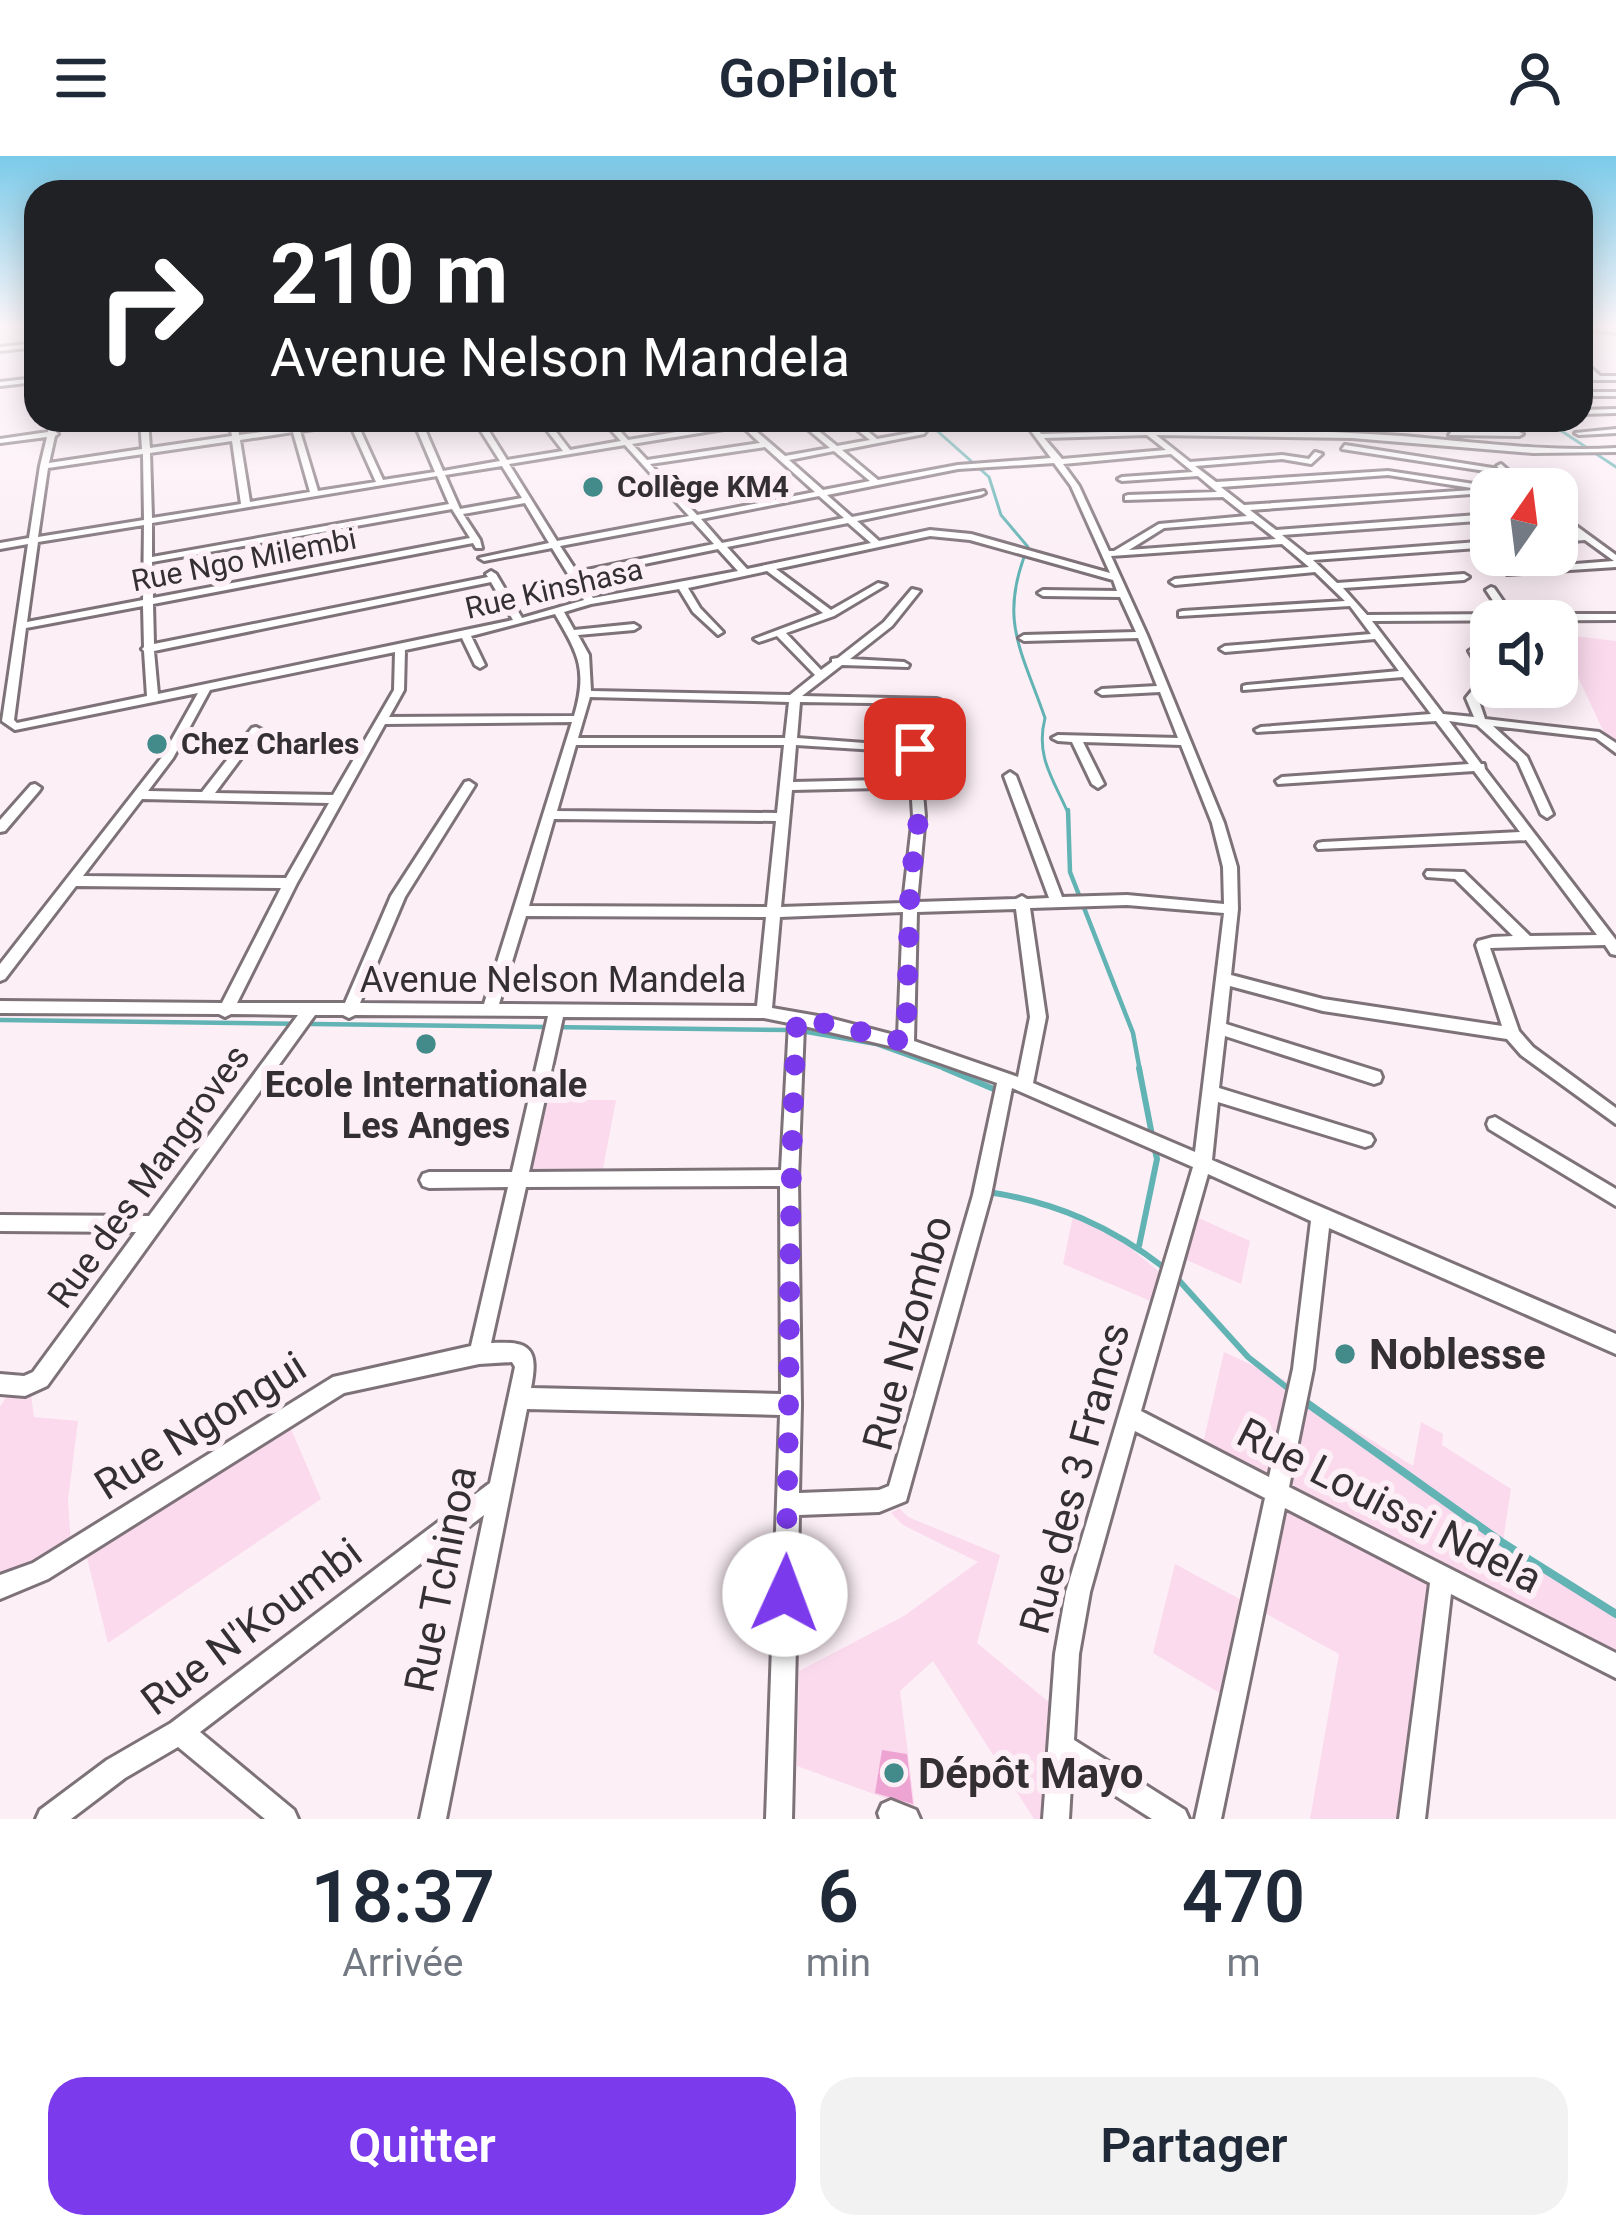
<!DOCTYPE html>
<html lang="fr">
<meta charset="utf-8">
<style>
:root{--surface:#fff;--page:#f2f2f3;--text:#1f2937;--muted:#747a83;--accent:#7c3aed}
body{margin:0;font-family:Roboto,sans-serif;background:var(--page);color:var(--text);height:100vh;display:flex;flex-direction:column;font-size:45px;white-space:nowrap}
*{box-sizing:border-box;margin:0}
p{font-size:39px;color:var(--muted)}
.icon{flex:none;width:66px;height:66px;fill:none;stroke:currentColor;stroke-width:2;stroke-linecap:round;stroke-linejoin:round}
.map{position:relative;height:1663px;overflow:hidden}
.sheet{display:flex;flex-direction:column;background:var(--surface);flex:1}
.sheet>*{flex:none}
.top-card{position:absolute;left:24px;top:24px;width:1569px;height:252px;border-radius:36px;box-shadow:0 6px 30px #0003;background:#202124;color:#fff;overflow:hidden}
.needle{width:78px;rotate:14deg}
.fabs{position:absolute;left:1470px;top:312px;display:grid;gap:24px}
.fabs a{display:grid;place-items:center;width:108px;height:108px;border-radius:24px;background:var(--surface);box-shadow:0 6px 30px #0003;font-size:60px}
.pin{position:absolute;display:grid;place-items:center;width:102px;height:102px;color:#fff;margin:-51px;border-radius:24px;box-shadow:0 6px 18px #0006}
.me{position:absolute;width:132px;margin:-66px;rotate:2deg;stroke-linejoin:round;filter:drop-shadow(0 0 9px #0008)}
.turn{display:flex;align-items:center;gap:42px;height:252px;padding:0 48px;font-size:54px}
.turn .icon{width:156px;height:156px;stroke-width:2.5}
.turn b{display:block;font-size:84px;line-height:102px}
.eta{display:flex;justify-content:space-evenly;align-items:center;height:204px;text-align:center}
.eta b{font-size:72px;font-weight:600;line-height:84px}
.button{display:flex;gap:24px;margin-top:auto;padding:24px 48px}
.button a{flex:1;height:138px;border-radius:36px;background:var(--accent);color:#fff;font-size:48px;font-weight:600;line-height:138px;text-align:center}
.button a+a{background:var(--page);color:var(--text)}
header{display:flex;justify-content:space-between;align-items:center;height:156px;padding:0 48px;background:var(--surface);font-size:54px;font-weight:600}
.map>svg:first-child{display:block}
.green{fill:#fbdaee}
.lines{fill:none;stroke-linecap:round;stroke-linejoin:round}
.stream-far3{stroke:#62b3b4;stroke-width:3}
.stream-far2{stroke:#62b3b4;stroke-width:4.5}
.stream-far1{stroke:#62b3b4;stroke-width:6}
.stream{stroke:#62b3b4;stroke-width:8}
.building{fill:#eea4d3}
.minor-casing{stroke:#7e7279;stroke-width:6}
.minor{fill:#fff;fill-rule:evenodd}
.route{stroke:#7c3aed;stroke-width:21;stroke-dasharray:0 37.8}
.poi-dot{fill:#438b8b;stroke:#fceff6;stroke-width:4.5}
.labels{text-anchor:middle;stroke-width:12;stroke-linejoin:round;paint-order:stroke}
.far-poi-label{font-size:30px;font-weight:bold;fill:#342f32;stroke:#fceff6;text-anchor:start}
.far-street-label{font-size:30px;fill:#342f32;stroke:#fceff6}
.street-label{font-size:36px;fill:#342f32;stroke:#fceff6}
.poi-label{font-size:36px;font-weight:bold;fill:#342f32;stroke:#fceff6}
.near-street-label{font-size:42px;fill:#342f32;stroke:#fceff6}
.near-poi-label{font-size:42px;font-weight:bold;fill:#342f32;stroke:#fceff6;text-anchor:start}
</style>
<header><svg class="icon" aria-label="menu" viewBox="0 0 24 24"><path d="M4 6h16M4 12h16M4 18h16"/></svg>GoPilot<svg class="icon" aria-label="person" viewBox="0 0 24 24"><circle cx="12" cy="8" r="4"/><path d="M4 21q1-7 8-7t8 7"/></svg></header>
<div class="map">
<svg width="1616" height="1663" viewBox="0 0 1616 1663">
<rect width="100%" height="100%" fill="#fceff6"/>
<!-- green -->
<path class="green" d="M 1558,478 L 1616,485 L 1616,585 L 1607,583 Z
M 541,944 L 616,944 L 602,1018 L 529,1017 L 526,1009 Z
M 1073,1060 L 1122,1085 L 1162,1118 L 1153,1146 L 1063,1108 Z
M 1194,1060 L 1250,1085 L 1241,1128 L 1182,1102 Z
M 1224,1196 L 1291,1227 L 1271,1322 L 1203,1287 Z
M 9,1236 L 31,1239 L 34,1261 L 78,1265 L 68,1344 L 71,1388 L 31,1411 L 0,1419 L 0,1251 Z
M 1305,1243 L 1413,1310 L 1421,1266 L 1443,1278 L 1442,1289 L 1511,1333 L 1503,1385 L 1616,1453 L 1616,1498 L 1288,1330 Z
M 288,1266 L 321,1343 L 108,1487 L 86,1398 Z
M 1282,1351 L 1432,1428 L 1402,1663 L 1310,1663 L 1339,1498 L 1261,1455 Z
M 899,1352 L 908,1361 L 1000,1399 L 977,1487 L 1055,1551 L 1047,1663 L 1034,1663 L 933,1505 L 900,1535 L 915,1653 L 797,1610 L 799,1515 L 904,1460 L 978,1406 L 903,1369 L 891,1357 Z
M 1175,1408 L 1245,1446 L 1225,1540 L 1153,1497 Z"/>
<g class="lines">
<!-- stream-far3 -->
<path class="stream-far3" d="M 925,264 L 989,321 L 1001,359 L 1028,391 C 998,463 1021,493 1045,562 C 1035,601 1054,624 1068,657
M 1545,264 L 1616,311"/>
<!-- stream-far2 -->
<path class="stream-far2" d="M 1068,654 L 1070,716 L 1133,877 L 1140,915
M 0,864 L 790,874
M 801,875 L 876,888 L 951,915"/>
<!-- stream-far1 -->
<path class="stream-far1" d="M 944,912 L 996,934
M 1139,912 L 1152,979
M 988,1036 C 1056,1046 1112,1071 1166,1113
M 1139,1090 L 1157,1003 L 1154,990
M 1175,1120 L 1248,1201 L 1290,1234"/>
<!-- stream -->
<path class="stream" d="M 1304,1245 L 1503,1387 L 1616,1458"/>
</g>
<!-- building -->
<path class="building" d="M 882,1594 L 907,1598 L 913,1648 L 875,1637 Z"/>
<g class="lines">
<defs>
<path id="minor" d="M 1586,171 L 1616,173 L 1616,177 L 1589,173 Z
M 36,187 L 36,191 L 0,195 L 0,191 Z
M 1581,203 L 1600,220 L 1616,220 L 1616,224 L 1581,224 L 1581,220 L 1592,220 L 1581,209 Z
M 36,222 L 36,226 L 0,230 L 0,226 Z
M 1581,236 L 1616,236 L 1616,240 L 1581,240 Z
M 1616,253 L 1616,257 L 1581,258 L 1581,254 Z
M 51,264 L 59,264 L 56,276 L 58,278 L 55,280 L 49,307 L 142,293 L 140,264 L 148,264 L 150,292 L 232,280 L 229,264 L 237,264 L 239,279 L 292,272 L 290,267 L 294,265 L 299,271 L 344,264 L 363,264 L 357,267 L 383,324 L 435,316 L 413,264 L 421,264 L 443,315 L 500,305 L 474,264 L 482,264 L 507,304 L 563,295 L 539,264 L 547,264 L 570,294 L 621,285 L 602,264 L 610,264 L 628,284 L 743,265 L 768,264 L 749,269 L 785,300 L 830,292 L 797,264 L 805,264 L 837,290 L 870,284 L 845,264 L 854,264 L 877,283 L 927,274 L 924,278 L 842,294 L 878,324 L 958,309 L 1051,302 L 1023,264 L 1031,264 L 1041,278 L 1142,275 L 1129,264 L 1138,264 L 1151,275 C 1235,273 1319,274 1402,280 C 1474,286 1544,296 1616,292 L 1616,296 L 1533,297 L 1352,282 L 1156,279 L 1190,306 L 1282,299 L 1309,303 L 1315,296 L 1322,298 L 1311,308 L 1282,303 L 1195,310 L 1216,326 L 1388,315 L 1494,331 L 1495,333 L 1491,333 L 1491,335 L 1388,319 L 1221,331 L 1244,349 L 1474,334 L 1474,338 L 1471,338 L 1250,354 L 1276,374 L 1491,358 L 1491,364 L 1282,379 L 1307,399 L 1491,385 L 1491,391 L 1313,404 L 1337,427 L 1464,418 L 1469,421 L 1464,424 L 1343,432 L 1367,459 L 1502,458 L 1486,434 L 1491,431 L 1494,432 L 1512,458 L 1616,458 L 1616,464 L 1372,465 L 1443,558 L 1474,561 L 1466,542 L 1484,520 L 1469,495 L 1474,492 L 1478,493 C 1493,517 1495,519 1478,542 L 1485,563 L 1599,576 L 1616,587 L 1616,597 L 1596,582 L 1493,570 L 1527,601 L 1553,658 L 1547,662 L 1541,658 L 1518,606 L 1477,569 L 1449,565 L 1481,608 L 1484,608 L 1485,613 L 1616,784 L 1616,799 L 1611,798 L 1605,789 L 1490,792 L 1519,875 L 1533,891 L 1616,952 L 1616,968 L 1521,899 L 1507,883 L 1323,855 L 1230,830 L 1226,868 L 1380,916 L 1382,921 L 1380,926 L 1374,928 L 1225,880 L 1219,932 L 1365,977 L 1371,979 L 1374,984 L 1371,989 L 1365,991 L 1218,946 L 1212,1004 L 1616,1178 L 1616,1198 L 1329,1072 L 1313,1213 L 1289,1331 L 1616,1497 L 1616,1522 L 1451,1438 L 1425,1663 L 1399,1663 L 1430,1427 L 1285,1352 L 1221,1663 L 1195,1663 L 1265,1342 L 1135,1275 L 1090,1436 L 1079,1498 L 1074,1584 L 1185,1654 L 1189,1663 L 1152,1663 L 1072,1612 L 1069,1663 L 1043,1663 L 1055,1498 L 1066,1436 L 1193,1011 L 1012,932 L 991,1039 L 906,1345 L 879,1356 L 799,1359 L 792,1663 L 766,1663 L 780,1259 L 527,1253 L 446,1663 L 420,1663 L 484,1359 L 200,1576 L 294,1654 L 298,1663 L 265,1663 L 178,1591 L 125,1622 L 71,1663 L 36,1663 L 40,1654 L 107,1604 L 171,1567 L 490,1327 L 515,1211 L 512,1206 L 479,1208 L 344,1237 L 48,1423 L 0,1443 L 0,1419 L 33,1407 L 333,1221 L 471,1190 L 508,1031 L 429,1032 L 423,1030 L 420,1024 L 423,1018 L 429,1016 L 512,1016 L 548,860 L 355,859 L 349,862 L 343,859 L 315,859 L 47,1230 L 25,1240 L 0,1238 L 0,1218 L 24,1220 L 33,1216 L 136,1076 L 0,1075 L 0,1059 L 149,1060 L 298,859 L 231,858 L 225,861 L 219,858 L 0,857 L 0,845 L 222,847 L 281,732 L 76,730 L 5,823 L 0,825 L 0,808 L 162,601 L 198,537 L 15,574 L 2,565 L 28,388 L 0,393 L 0,387 L 29,382 L 40,310 L 47,281 L 0,287 L 0,283 L 48,276 ZM 350,268 L 376,326 L 318,335 L 300,275 ZM 742,270 L 760,287 L 647,304 L 632,288 ZM 293,276 L 310,336 L 250,346 L 240,284 ZM 1147,279 L 1166,294 L 1062,303 L 1044,282 ZM 232,285 L 241,348 L 152,362 L 150,297 ZM 625,289 L 689,360 L 557,385 L 509,308 ZM 765,291 L 815,336 L 697,359 L 650,308 ZM 834,295 L 870,325 L 823,334 L 789,304 ZM 143,298 L 144,364 L 38,381 L 48,312 ZM 1171,298 L 1193,316 L 1122,321 L 1118,323 L 1122,325 L 1198,320 L 1217,336 L 1128,339 L 1125,340 L 1125,344 L 1223,341 L 1247,360 L 1159,368 L 1114,395 L 1109,395 L 1079,330 L 1063,308 ZM 1054,307 L 1071,330 L 1110,417 L 971,378 L 930,374 L 879,385 L 857,365 L 981,339 L 985,337 L 984,335 L 852,361 L 827,339 L 958,313 ZM 502,310 L 522,342 L 460,353 L 445,319 ZM 437,320 L 449,348 L 152,401 L 152,367 ZM 819,340 L 844,362 L 722,387 L 701,363 ZM 525,347 L 549,387 L 479,402 L 484,405 L 552,392 L 584,444 L 522,462 L 496,418 L 491,415 L 486,418 L 488,421 L 154,488 L 153,448 L 473,387 L 476,392 L 482,392 L 480,384 L 463,358 ZM 452,353 L 470,382 L 153,442 L 152,406 ZM 693,365 L 714,388 L 577,416 L 560,390 ZM 1253,365 L 1276,383 L 1129,394 L 1164,372 ZM 848,367 L 871,387 L 747,413 L 727,391 ZM 144,369 L 143,444 L 27,466 L 38,386 ZM 930,380 L 970,384 L 1113,424 L 1117,435 L 1043,434 L 1038,437 L 1043,440 L 1120,441 L 1136,476 L 1024,479 L 1019,482 L 1024,485 L 1138,482 L 1157,530 L 1102,533 L 1097,536 L 1102,539 L 1160,536 L 1178,582 L 1058,579 L 1052,582 L 1058,585 L 1072,586 L 1092,628 L 1098,632 L 1104,628 L 1083,586 L 1181,589 L 1212,667 L 1223,711 L 1224,748 L 1127,739 L 1062,741 L 1016,620 L 1010,616 L 1004,620 L 1049,742 L 1027,743 L 1022,740 L 1016,743 L 917,746 L 925,660 L 919,591 L 797,582 L 800,546 L 940,548 L 940,544 L 936,543 L 802,540 L 842,509 L 908,511 L 909,509 L 904,506 L 850,503 L 892,470 L 920,435 L 912,433 L 884,466 L 838,502 L 832,503 L 832,506 L 821,514 L 786,477 L 834,460 L 886,429 L 878,427 L 831,454 L 776,413 ZM 1282,388 L 1309,411 L 1175,423 L 1170,426 L 1175,429 L 1315,416 L 1345,445 L 1183,455 L 1179,456 L 1179,460 L 1350,450 L 1371,478 L 1225,490 L 1220,493 L 1225,496 L 1375,483 L 1399,515 L 1247,529 L 1243,530 L 1243,534 L 1403,521 L 1431,558 L 1261,571 L 1255,574 L 1257,576 L 1436,565 L 1469,608 L 1282,621 L 1276,625 L 1278,628 L 1474,615 L 1520,676 L 1323,686 L 1318,687 L 1316,690 L 1318,693 L 1526,684 L 1597,779 L 1530,780 L 1464,716 L 1427,715 L 1425,718 L 1427,721 L 1455,723 L 1513,780 L 1493,781 L 1478,785 L 1476,789 L 1502,870 L 1323,843 L 1231,819 L 1238,753 L 1237,711 L 1224,667 L 1147,479 L 1111,400 ZM 718,393 L 738,415 L 593,442 L 580,421 ZM 767,415 L 823,457 L 754,483 L 759,486 L 777,480 L 815,519 L 790,539 L 591,535 L 589,499 L 578,479 L 634,474 L 639,471 L 634,468 L 574,474 L 564,456 L 591,448 L 679,433 L 693,456 L 718,479 L 723,476 L 700,452 L 688,432 ZM 491,426 L 513,464 L 158,538 L 154,495 ZM 143,450 L 144,491 L 142,493 L 144,495 L 147,540 L 17,567 L 14,564 L 26,472 ZM 555,458 C 578,498 588,513 574,560 L 389,561 L 404,534 L 405,494 L 462,482 L 475,509 L 480,512 L 485,509 L 471,480 ZM 395,496 L 394,534 L 333,639 L 215,637 L 262,574 L 256,571 L 252,572 L 202,636 L 148,635 L 173,602 L 210,534 ZM 590,541 L 789,546 L 785,582 L 578,582 ZM 572,566 L 484,848 L 360,847 L 405,741 L 475,629 L 469,625 L 465,626 L 391,740 L 345,847 L 237,847 L 297,727 L 385,568 ZM 576,589 L 784,589 L 777,657 L 557,655 ZM 796,589 L 909,596 L 913,660 L 903,747 L 781,751 L 792,634 L 880,632 L 886,628 L 880,624 L 793,626 ZM 142,643 L 329,647 L 286,722 L 83,720 ZM 554,663 L 776,665 L 767,751 L 529,750 ZM 1127,749 L 1224,757 L 1195,996 L 1033,927 L 1046,861 L 1030,752 ZM 1016,753 L 1030,861 L 1018,921 L 914,885 L 917,756 ZM 903,756 L 898,880 L 829,862 L 772,852 L 780,761 ZM 526,760 L 766,761 L 757,850 L 499,848 ZM 563,861 L 764,862 L 789,867 L 781,1014 L 529,1016 ZM 804,870 L 894,891 L 997,927 L 973,1039 L 889,1330 L 879,1334 L 799,1337 L 801,1249 L 798,1022 ZM 1208,1018 L 1311,1065 L 1293,1213 L 1269,1321 L 1141,1255 ZM 780,1030 L 781,1238 L 531,1232 C 539,1192 530,1185 491,1187 L 526,1031 Z
M 1616,273 L 1616,277 L 1579,279 L 1575,277 Z
M 1452,275 L 1519,276 L 1523,278 L 1519,280 L 1449,279 Z
M 1345,289 L 1499,313 L 1497,310 L 1501,308 L 1529,333 L 1520,333 L 1505,318 L 1342,293 Z
M 1557,356 L 1616,399 L 1616,411 L 1507,418 L 1505,416 L 1510,413 L 1614,405 L 1585,384 L 1557,386 L 1557,380 L 1578,379 L 1557,363 Z
M 35,628 L 41,632 L 39,635 L 5,675 L 0,676 L 0,664 L 31,629 Z
M 1495,961 L 1616,1033 L 1616,1050 L 1489,973 L 1487,968 L 1489,963 Z
M 891,1644 L 916,1654 L 920,1663 L 880,1663 L 878,1657 L 882,1648 Z"/>
</defs>
<!-- minor casing -->
<use href="#minor" class="minor-casing"/>
<!-- minor -->
<use href="#minor" class="minor"/>
</g>
<!-- sky -->
<linearGradient id="sky" x2="0" y2="1"><stop stop-color="#7acae9"/><stop offset="0.42" stop-color="#fef8fb"/><stop offset="1" stop-color="#fef8fb" stop-opacity="0"/></linearGradient>
<rect width="1616" height="404" fill="url(#sky)"/>
<g class="lines">
<!-- route -->
<path class="route" d="M 785,1438 C 791,1245 787,1053 797,861 L 906,886 L 910,728 L 919,660 L 915,593"/>
</g>
<!-- markers -->
<g class="poi-dot">
<circle cx="593" cy="331" r="12"/>
<circle cx="157" cy="588" r="12"/>
<circle cx="426" cy="888" r="12"/>
<circle cx="1345" cy="1198" r="12"/>
<circle cx="894" cy="1617" r="12"/>
</g>
<g class="labels">
<!-- far-poi labels -->
<g class="far-poi-label">
<text x="617" y="341">Collège KM4</text>
<text x="181" y="598">Chez Charles</text>
</g>
<!-- far-street labels -->
<g class="far-street-label">
<text transform="translate(244 404) rotate(-11)" y="10">Rue Ngo Milembi</text>
<text transform="translate(554 433) rotate(-13)" y="10">Rue Kinshasa</text>
</g>
<!-- street labels -->
<g class="street-label">
<text x="553" y="836">Avenue Nelson Mandela</text>
<text transform="translate(148 1020) rotate(-54)" y="13">Rue des Mangroves</text>
</g>
<!-- poi labels -->
<g class="poi-label">
<text x="426" y="941">Ecole Internationale<tspan x="426" dy="41">Les Anges</tspan></text>
</g>
<!-- near-street labels -->
<g class="near-street-label">
<text transform="translate(907 1177) rotate(-75)" y="15">Rue Nzombo</text>
<text transform="translate(200 1269) rotate(-32)" y="15">Rue Ngongui</text>
<text transform="translate(1074 1322) rotate(-75)" y="15">Rue des 3 Francs</text>
<text transform="translate(1390 1349) rotate(27)" y="15">Rue Louissi Ndela</text>
<text transform="translate(440 1423) rotate(-79)" y="15">Rue Tchinoa</text>
<text transform="translate(251 1470) rotate(-37)" y="15">Rue N'Koumbi</text>
</g>
<!-- near-poi labels -->
<g class="near-poi-label">
<text x="1369" y="1213">Noblesse</text>
<text x="918" y="1632">Dépôt Mayo</text>
</g>
</g>
</svg>
<div class="fabs">
<a><svg class="needle" viewBox="-14 -14 28 28"><path d="M0-13l5 13h-10z" fill="#e53935"/><path d="M0 13l5-13h-10z" fill="#747a83"/></svg></a>
<a><svg class="icon" aria-label="sound" viewBox="0 0 24 24"><path d="M4 9h4l5-4v14l-5-4H4zM17 9q2 3 0 6"/></svg></a>
</div>
<div class="pin" style="left:915px;top:593px;background:#d93025"><svg class="icon" aria-label="arrive" viewBox="0 0 24 24"><path d="M6 21V4h12l-3 4 3 4H6"/></svg></div>
<svg class="me" style="left:785px;top:1438px" viewBox="-20 -20 40 40"><circle r="19" fill="#fff"/><path d="M0-13L10 11 0 6-10 11z" fill="#7c3aed"/></svg>
<div class="top-card">
<div class="turn"><svg class="icon" aria-label="right" viewBox="0 0 24 24"><path d="M7 20v-9h11M14 6l5 5-5 5"/></svg><div><b>210 m</b>Avenue Nelson Mandela</div></div>
</div>
</div>
<section class="sheet">
<div class="eta">
<div><b>18:37</b><p>Arrivée</p></div>
<div><b>6</b><p>min</p></div>
<div><b>470</b><p>m</p></div>
</div>
<div class="button"><a>Quitter</a><a>Partager</a></div>
</section>
